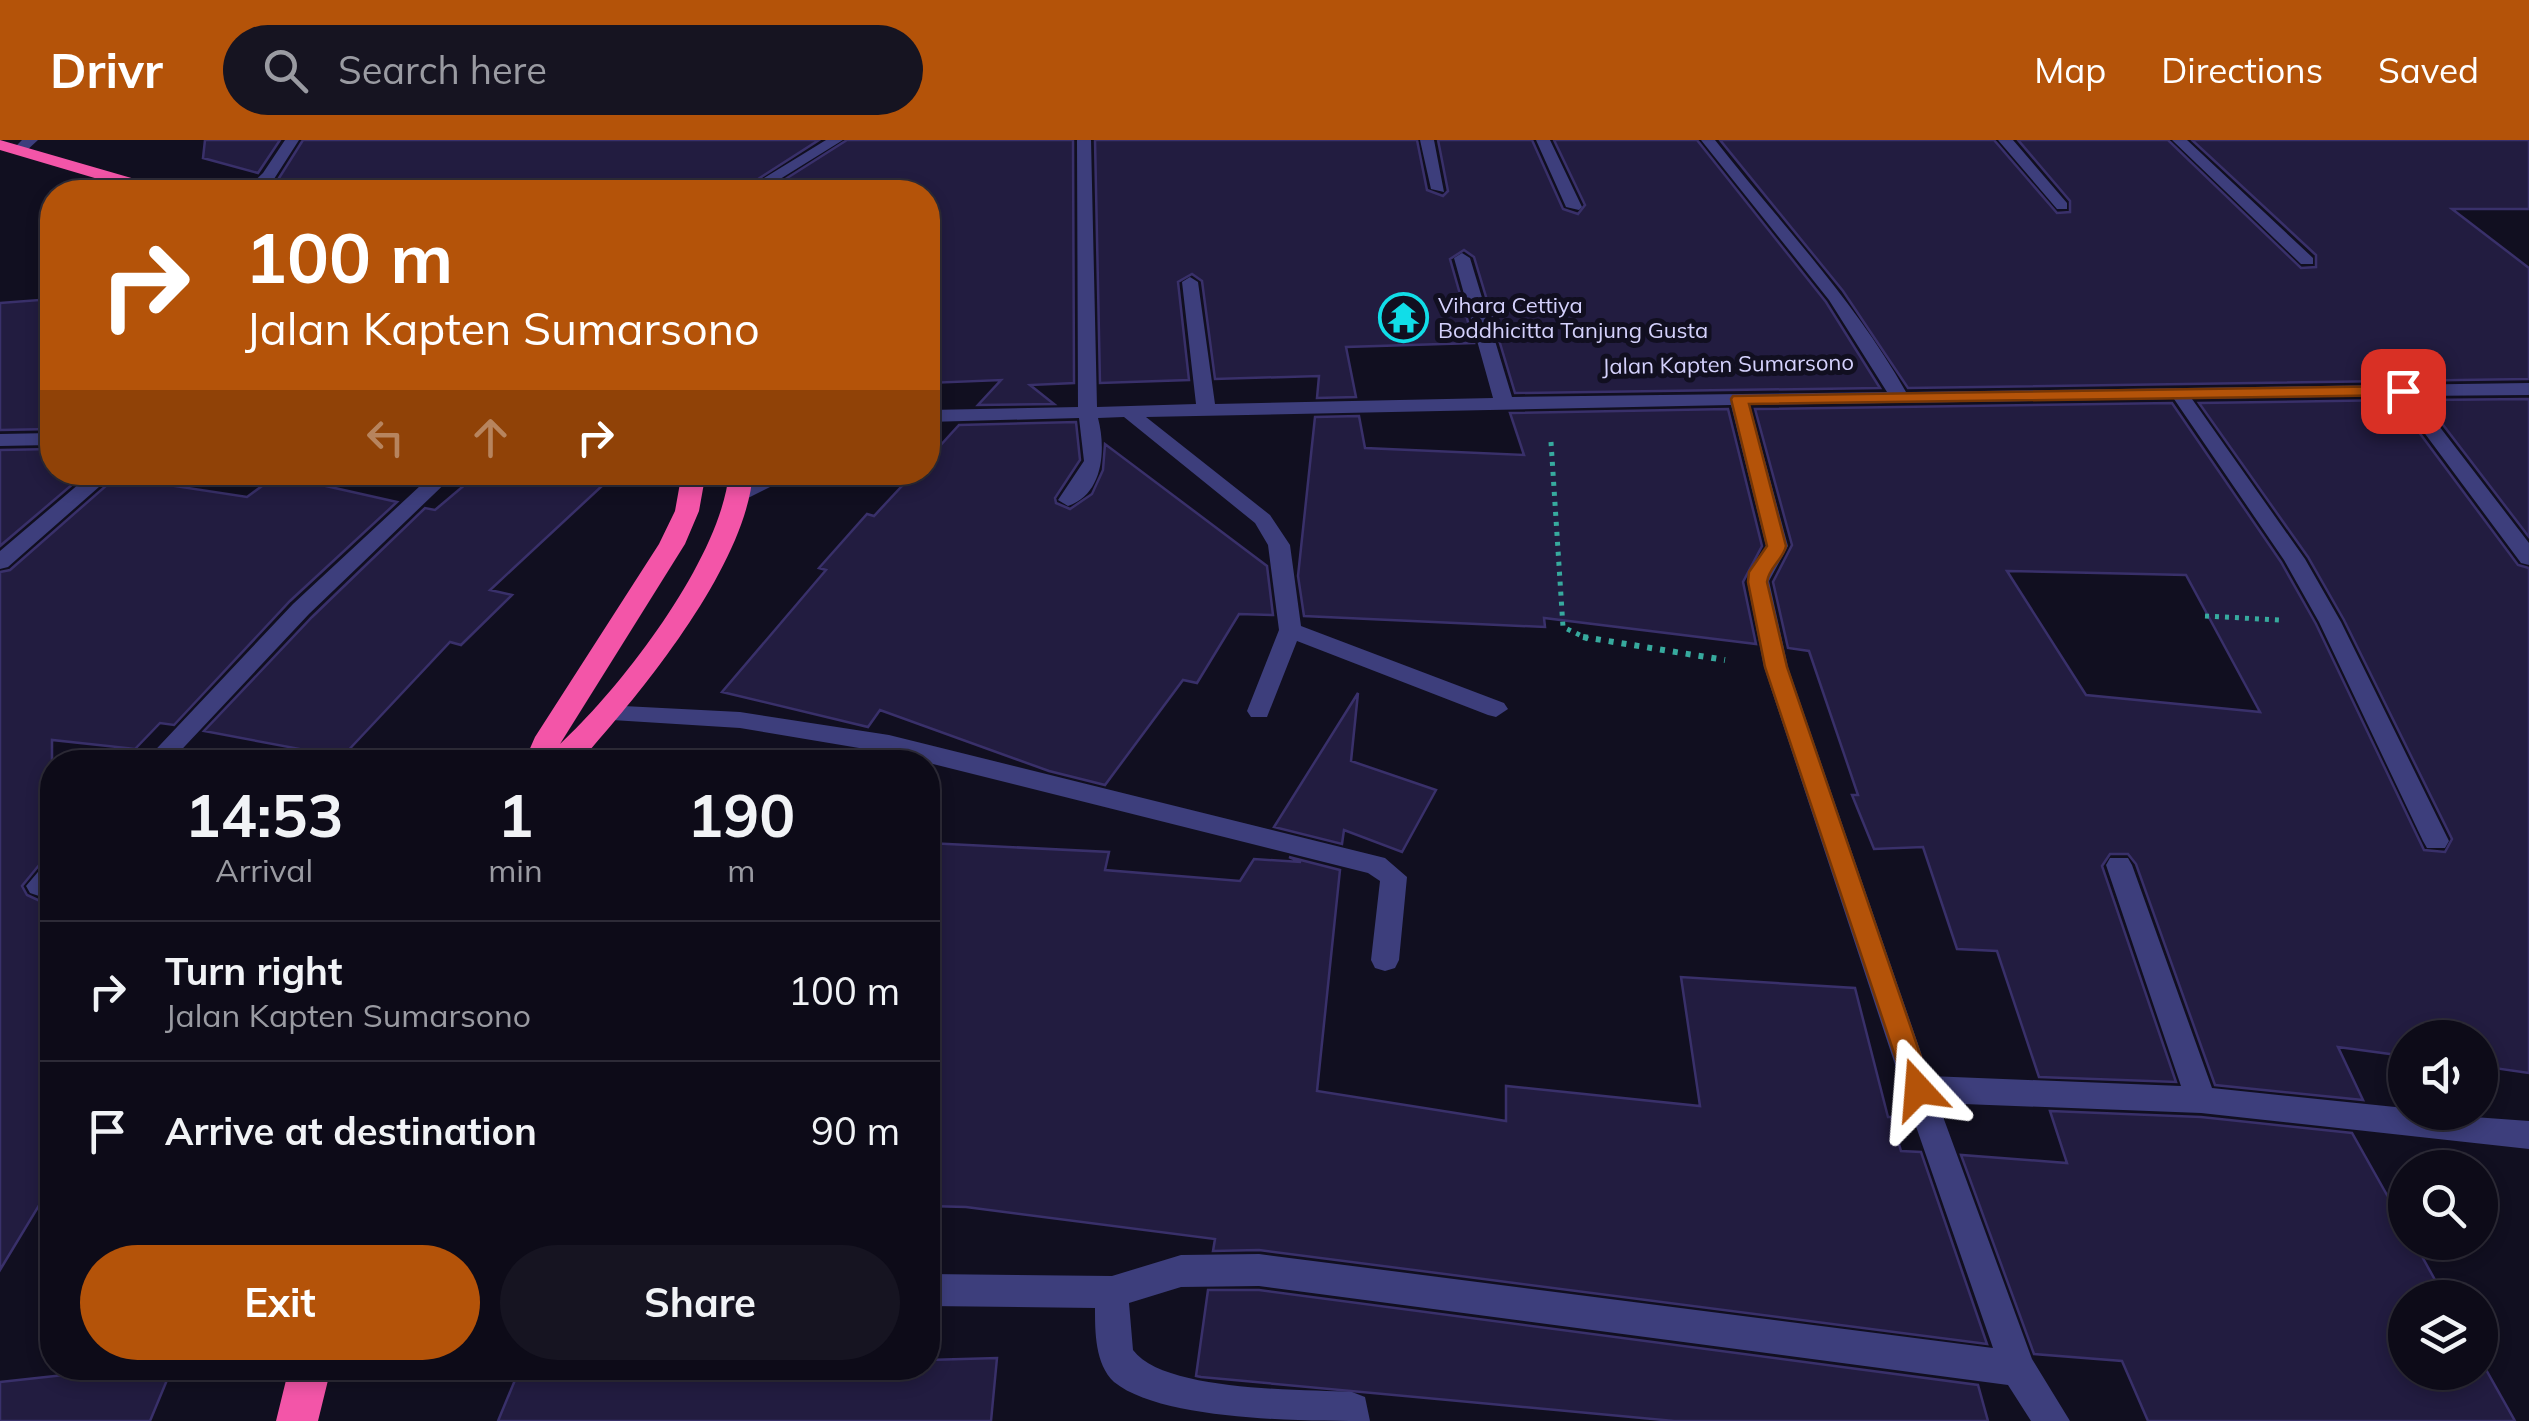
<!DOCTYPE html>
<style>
:root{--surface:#0d0b18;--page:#161421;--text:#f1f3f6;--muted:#9a9ba2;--line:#2d2b37;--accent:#b45309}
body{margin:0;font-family:Mulish,sans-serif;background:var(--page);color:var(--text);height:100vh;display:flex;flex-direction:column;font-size:38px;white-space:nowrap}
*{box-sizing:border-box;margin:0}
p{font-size:32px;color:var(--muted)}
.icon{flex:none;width:55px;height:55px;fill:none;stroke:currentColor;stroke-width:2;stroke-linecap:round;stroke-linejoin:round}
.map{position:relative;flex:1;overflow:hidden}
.drawer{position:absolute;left:40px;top:610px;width:900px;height:630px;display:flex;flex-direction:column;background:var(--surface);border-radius:40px;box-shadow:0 5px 15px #0003,0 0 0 2px var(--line)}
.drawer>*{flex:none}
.banner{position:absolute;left:40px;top:40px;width:900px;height:305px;border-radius:40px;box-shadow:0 5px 15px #0003,0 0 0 2px var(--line);background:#b45309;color:#fff;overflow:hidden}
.fabs{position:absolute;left:2388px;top:880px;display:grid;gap:20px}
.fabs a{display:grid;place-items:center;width:110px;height:110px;border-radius:50%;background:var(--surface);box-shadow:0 5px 15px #0003,0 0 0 2px var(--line);font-size:50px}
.pin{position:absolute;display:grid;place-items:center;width:85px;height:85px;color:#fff;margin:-42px;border-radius:20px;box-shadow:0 5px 15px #0006}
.me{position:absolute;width:110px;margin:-55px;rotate:341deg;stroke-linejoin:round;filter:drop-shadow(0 0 8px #0008)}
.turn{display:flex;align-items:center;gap:35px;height:210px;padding:0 40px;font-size:45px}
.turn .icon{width:130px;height:130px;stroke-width:2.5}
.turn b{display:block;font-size:70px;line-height:85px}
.lanes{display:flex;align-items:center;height:95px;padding:0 40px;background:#0003;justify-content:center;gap:50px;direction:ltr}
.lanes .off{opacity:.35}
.eta{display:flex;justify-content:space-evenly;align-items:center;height:170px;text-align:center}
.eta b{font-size:60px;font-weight:700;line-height:70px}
.cta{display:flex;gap:20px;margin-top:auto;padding:20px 40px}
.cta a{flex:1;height:115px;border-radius:60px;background:var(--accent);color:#fff;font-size:40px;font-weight:700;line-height:115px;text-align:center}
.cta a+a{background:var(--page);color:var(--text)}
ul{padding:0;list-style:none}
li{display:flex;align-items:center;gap:30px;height:140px;padding:0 40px;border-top:2px solid var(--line)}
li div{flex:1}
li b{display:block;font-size:38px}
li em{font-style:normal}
header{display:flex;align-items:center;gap:60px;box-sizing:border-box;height:140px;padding:0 50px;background:var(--accent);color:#fff}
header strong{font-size:48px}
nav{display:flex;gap:55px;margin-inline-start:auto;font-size:35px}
.search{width:700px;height:90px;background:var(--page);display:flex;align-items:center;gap:25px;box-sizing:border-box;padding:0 35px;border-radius:55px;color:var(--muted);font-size:38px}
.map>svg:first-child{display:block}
.building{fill:#221c40;stroke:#39306a;stroke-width:2.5;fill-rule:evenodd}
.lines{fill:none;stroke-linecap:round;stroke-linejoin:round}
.path-far1{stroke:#37aa9e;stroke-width:5;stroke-dasharray:4 6;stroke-linecap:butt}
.path{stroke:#37aa9e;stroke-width:6;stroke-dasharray:5 8;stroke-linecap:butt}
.minor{fill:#3d3e7c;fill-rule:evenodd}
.highway{fill:#f355a8;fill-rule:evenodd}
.route{fill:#b45309;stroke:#753606;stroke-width:2.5}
.labels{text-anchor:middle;stroke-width:10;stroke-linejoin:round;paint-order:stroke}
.far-poi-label{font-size:22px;fill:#d4d1fc;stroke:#110f20;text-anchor:start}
.far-street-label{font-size:22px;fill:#d4d1fc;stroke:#110f20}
</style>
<header>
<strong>Drivr</strong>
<div class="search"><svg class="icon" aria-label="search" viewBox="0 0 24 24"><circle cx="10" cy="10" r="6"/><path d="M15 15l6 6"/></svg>Search here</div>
<nav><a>Map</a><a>Directions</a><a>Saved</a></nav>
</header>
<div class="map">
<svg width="2529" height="1281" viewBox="0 0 2529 1281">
<rect width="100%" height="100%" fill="#110f20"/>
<!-- building -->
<path class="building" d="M 205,0 L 280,0 L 258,33 L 203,18 Z
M 303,0 L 819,0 L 738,52 L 614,52 L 542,42 L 519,52 L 332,52 L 279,38 Z
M 847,0 L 1073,0 L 1074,243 L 1030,245 L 1054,264 L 978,265 L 1001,240 L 928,243 L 928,52 L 765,52 Z
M 1095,0 L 1417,0 L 1427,50 L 1443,56 L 1448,51 L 1438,0 L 1532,0 L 1563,69 L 1578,74 L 1585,65 L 1554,0 L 1697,0 L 1826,162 L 1880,248 L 1515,253 L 1474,117 L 1464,110 L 1450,119 L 1474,203 L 1346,207 L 1356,257 L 1317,258 L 1319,236 L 1215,239 L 1202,141 L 1192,134 L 1178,142 L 1189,240 L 1100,243 Z
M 1720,0 L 1994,0 L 2057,73 L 2070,72 L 2070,61 L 2018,0 L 2168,0 L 2301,128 L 2316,127 L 2316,115 L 2192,0 L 2529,0 L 2529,69 L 2452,69 L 2529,128 L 2529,239 L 1908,248 L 1843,151 Z
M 52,159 L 52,289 L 0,290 L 0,163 Z
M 2529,259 L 2529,397 L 2424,260 Z
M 2395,260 L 2518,425 L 2529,428 L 2529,933 L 2480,926 L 2480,898 L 2405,898 L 2405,916 L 2338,907 L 2363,960 L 2215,945 L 2136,724 L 2128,714 L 2110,714 L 2102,726 L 2176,942 L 2039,937 L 1997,811 L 1957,809 L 1923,707 L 1874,709 L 1852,655 L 1858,655 L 1809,511 L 1788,508 L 1773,442 L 1792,405 L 1755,269 L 2172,263 L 2281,422 L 2316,484 L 2424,710 L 2445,712 L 2452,699 L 2344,480 L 2308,417 L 2199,263 ZM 2007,431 L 2186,435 L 2260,572 L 2086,555 Z
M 1728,269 L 1762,406 L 1743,442 L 1756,504 L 1544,478 L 1545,487 L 1304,476 L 1298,436 L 1315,277 L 1359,276 L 1365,308 L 1524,315 L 1510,273 Z
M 1076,282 L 1080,320 L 1055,358 L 1056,363 L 1070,369 L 1092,354 L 1103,330 L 1105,304 L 1267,426 L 1273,475 L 1239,474 L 1197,543 L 1183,540 L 1105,645 L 1049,631 L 880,570 L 868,587 L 722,552 L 826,430 L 819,428 L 867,374 L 874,376 L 915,332 L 928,332 L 928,319 L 959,285 Z
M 52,309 L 52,332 L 87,332 L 0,406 L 0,310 Z
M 480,332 L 617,332 L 490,450 L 512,455 L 461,505 L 450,502 L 342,617 L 204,591 L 312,477 L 425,368 L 435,370 Z
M 277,335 L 397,362 L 290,461 L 174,585 L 160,583 L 135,609 L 52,600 L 52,720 L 40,724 L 22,746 L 27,755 L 38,760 L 52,753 L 52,1044 L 0,1130 L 0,432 L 10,430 L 116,337 L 247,357 Z
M 1358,553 L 1351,621 L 1436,650 L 1402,712 L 1344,690 L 1342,704 L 1274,687 Z
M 928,703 L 1109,712 L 1105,730 L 1240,741 L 1254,719 L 1301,722 L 1289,717 L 1340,730 L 1317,951 L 1506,981 L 1506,946 L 1700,966 L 1681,837 L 1855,848 L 1888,977 L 1891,977 L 1901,1011 L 1921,1012 L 1987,1204 L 1259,1110 L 1213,1111 L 1215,1099 L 966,1067 L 928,1066 Z
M 2050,971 L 2201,977 L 2352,993 L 2405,1087 L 2405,1102 L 2414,1102 L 2445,1158 L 2405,1158 L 2405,1232 L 2480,1232 L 2480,1219 L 2515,1281 L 2148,1281 L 2122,1221 L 2034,1214 L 1961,1015 L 2067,1023 Z
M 1208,1150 L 1259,1150 L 1978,1245 L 1988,1281 L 1674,1281 L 1201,1237 L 1196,1236 Z
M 997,1218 L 991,1281 L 498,1281 L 520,1228 L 928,1228 L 928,1220 Z
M 128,1228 L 172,1228 L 150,1281 L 0,1281 L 0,1242 Z"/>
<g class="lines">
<!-- path-far1 -->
<path class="path-far1" d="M 1551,302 L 1563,487 L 1588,499
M 2205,476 L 2279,480"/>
<!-- path -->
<path class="path" d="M 1583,497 L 1725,520"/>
<!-- minor -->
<path class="minor" d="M 22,0 L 38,0 L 25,12 L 15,12 L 13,9 Z
M 285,0 L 299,0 L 274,39 L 259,52 L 243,52 L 263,33 Z
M 826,0 L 843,0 L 759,52 L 741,52 Z
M 1077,0 L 1091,0 L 1097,267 L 1196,264 L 1182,142 L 1190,137 L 1198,142 L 1215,264 L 1493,258 L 1454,118 L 1462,113 L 1470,118 L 1512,257 L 1887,252 L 1829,160 L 1701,0 L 1715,0 C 1780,83 1854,159 1906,252 L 2529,243 L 2529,255 L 2416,256 L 2529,403 L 2529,425 L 2521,423 L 2397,256 L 2192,259 L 2305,419 L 2341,482 L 2449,701 L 2445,708 L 2427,708 L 2423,701 L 2319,482 L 2284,420 L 2174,259 L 1750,265 L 1788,406 L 1769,441 L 1788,527 L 1929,936 L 2181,946 L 2106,725 L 2110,718 L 2128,718 L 2132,725 L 2212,948 L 2405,968 L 2405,972 L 2529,981 L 2529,1009 L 2201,973 L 1938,963 L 2032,1219 L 2070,1281 L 2031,1281 L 2008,1245 L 1259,1146 L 1181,1147 L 1129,1163 L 1133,1210 C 1164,1252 1301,1249 1352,1252 L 1365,1257 L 1370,1281 C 1305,1281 1162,1281 1114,1242 C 1095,1224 1095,1192 1095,1168 L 928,1166 L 928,1134 L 1112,1136 L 1181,1115 L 1259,1114 L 1993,1208 L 1903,949 L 1764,527 L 1747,441 L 1766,406 L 1731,265 L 1146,277 L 1270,375 L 1290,405 L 1301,486 L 1504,563 L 1508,569 L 1496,577 L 1488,575 L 1297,501 L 1267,577 L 1251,577 L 1247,571 L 1279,490 L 1268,405 L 1255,383 L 1124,277 L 1098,278 C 1106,308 1104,354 1068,366 L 1058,360 L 1084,321 L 1079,278 L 928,282 L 928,270 L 1078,267 Z
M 1420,0 L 1434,0 L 1444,52 L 1431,49 Z
M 1536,0 L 1550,0 L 1582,67 L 1579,70 L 1566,67 Z
M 1998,0 L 2013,0 L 2067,63 L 2067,69 L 2057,69 Z
M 2172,0 L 2187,0 L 2313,118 L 2313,124 L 2301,124 Z
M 52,293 L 52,305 L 0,306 L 0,294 Z
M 93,332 L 116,332 L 8,427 L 0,429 L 0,411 Z
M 435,332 L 457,332 L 309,474 L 170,622 L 144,622 L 293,464 Z
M 772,332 L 800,332 L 746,359 L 732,359 L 729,355 Z
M 604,565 L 740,572 L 889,595 L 1385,718 L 1407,737 L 1399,820 L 1395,828 L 1385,831 L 1375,828 L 1371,820 L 1380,741 L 1368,733 L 889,613 L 740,588 L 596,579 L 592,573 L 596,567 Z
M 52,723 L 52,749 L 39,756 L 30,753 L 26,746 L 43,726 Z"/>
<!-- highway -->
<path class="highway" d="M 0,0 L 166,48 L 169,52 L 142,52 L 0,10 Z
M 682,332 L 706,332 L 699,371 L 685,404 L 560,604 C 622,547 722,417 729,332 L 753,332 C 747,422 649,543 590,610 L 577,622 L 524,622 L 535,597 L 659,404 L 675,371 Z
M 289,1228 L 331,1228 L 318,1281 L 276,1281 Z"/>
</g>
<!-- route -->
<path class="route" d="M 2403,246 L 2412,251 L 2409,255 L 1749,264 L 1786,406 C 1783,420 1769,427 1767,442 L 1787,527 L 1932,949 L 1928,958 L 1918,961 L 1909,958 L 1765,527 L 1748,442 L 1749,432 L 1767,406 L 1731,259 L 1733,256 Z"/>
<!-- icons -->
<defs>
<symbol id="temple-ring" viewBox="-11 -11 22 22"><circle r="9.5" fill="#110f20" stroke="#11dde8" stroke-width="1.5"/><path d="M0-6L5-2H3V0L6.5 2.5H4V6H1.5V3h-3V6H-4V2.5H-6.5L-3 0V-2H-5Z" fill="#11dde8"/></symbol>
</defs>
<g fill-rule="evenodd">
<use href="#temple-ring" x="1376" y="150" width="55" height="55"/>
</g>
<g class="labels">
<!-- far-poi labels -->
<g class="far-poi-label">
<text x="1438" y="173">Vihara Cettiya<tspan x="1438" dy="25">Boddhicitta Tanjung Gusta</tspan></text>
</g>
<!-- far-street labels -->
<g class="far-street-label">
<text transform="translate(1728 224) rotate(-1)" y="8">Jalan Kapten Sumarsono</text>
</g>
</g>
</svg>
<div class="fabs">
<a><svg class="icon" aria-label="sound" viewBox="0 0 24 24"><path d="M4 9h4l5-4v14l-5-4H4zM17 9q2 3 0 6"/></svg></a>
<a><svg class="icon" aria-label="search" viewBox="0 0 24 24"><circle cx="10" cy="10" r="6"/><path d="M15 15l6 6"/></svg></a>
<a><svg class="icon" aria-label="layers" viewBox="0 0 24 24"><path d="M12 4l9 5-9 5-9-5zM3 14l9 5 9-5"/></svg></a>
</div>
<div class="pin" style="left:2403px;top:251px;background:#d93025"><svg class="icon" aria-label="arrive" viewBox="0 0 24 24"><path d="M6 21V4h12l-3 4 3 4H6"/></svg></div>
<svg class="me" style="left:1918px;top:949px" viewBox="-20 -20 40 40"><path d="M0-17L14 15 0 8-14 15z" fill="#b45309" stroke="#fff" stroke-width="4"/></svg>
<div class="banner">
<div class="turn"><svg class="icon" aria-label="right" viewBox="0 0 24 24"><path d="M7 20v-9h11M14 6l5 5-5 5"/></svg><div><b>100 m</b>Jalan Kapten Sumarsono</div></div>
<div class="lanes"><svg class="icon off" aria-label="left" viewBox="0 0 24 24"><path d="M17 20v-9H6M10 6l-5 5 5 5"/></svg><svg class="icon off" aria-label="ahead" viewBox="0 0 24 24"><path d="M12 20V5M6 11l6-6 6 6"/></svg><svg class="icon" aria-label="right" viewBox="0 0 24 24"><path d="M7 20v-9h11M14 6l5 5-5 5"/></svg></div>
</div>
<section class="drawer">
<div class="eta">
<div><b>14:53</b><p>Arrival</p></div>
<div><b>1</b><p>min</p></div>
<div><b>190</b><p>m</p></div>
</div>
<ul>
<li><svg class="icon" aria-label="right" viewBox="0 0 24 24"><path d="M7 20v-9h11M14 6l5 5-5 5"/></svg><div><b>Turn right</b><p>Jalan Kapten Sumarsono</p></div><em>100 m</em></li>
<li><svg class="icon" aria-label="arrive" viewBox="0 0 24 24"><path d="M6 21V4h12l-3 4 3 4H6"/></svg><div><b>Arrive at destination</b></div><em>90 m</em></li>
</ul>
<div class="cta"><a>Exit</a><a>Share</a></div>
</section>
</div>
